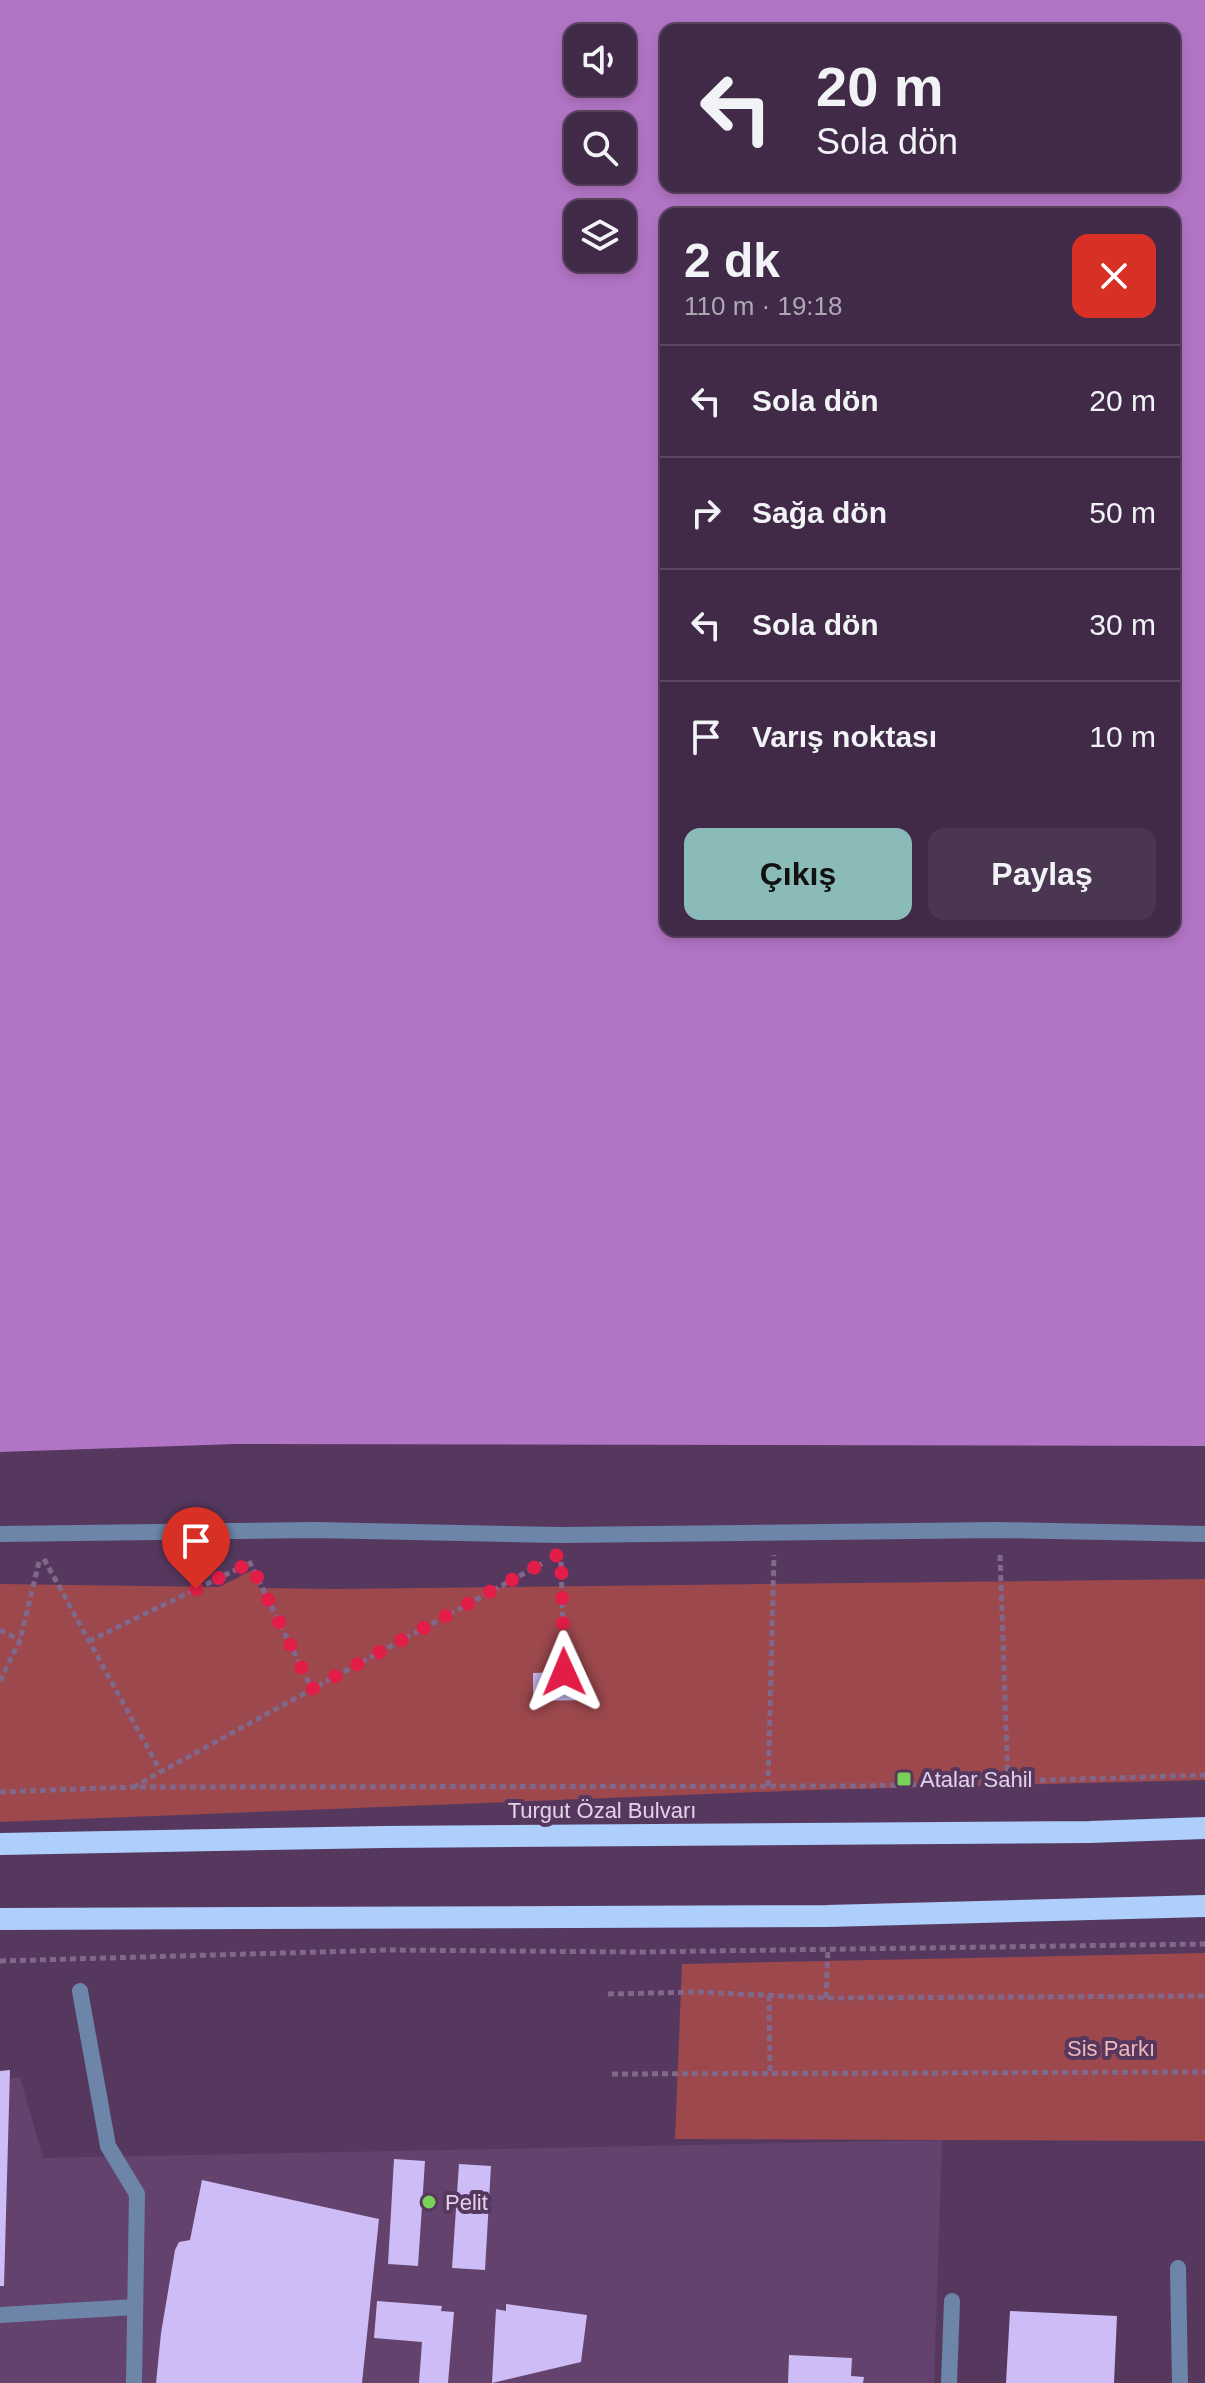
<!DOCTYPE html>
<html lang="tr">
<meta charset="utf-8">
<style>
:root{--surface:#402a47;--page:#4b3652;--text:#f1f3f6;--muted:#aea7b4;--line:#594660;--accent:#8bbbb9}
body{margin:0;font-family:Arial,sans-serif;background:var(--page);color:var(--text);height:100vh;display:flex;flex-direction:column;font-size:30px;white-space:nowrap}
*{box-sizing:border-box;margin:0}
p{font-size:26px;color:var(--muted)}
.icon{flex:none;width:44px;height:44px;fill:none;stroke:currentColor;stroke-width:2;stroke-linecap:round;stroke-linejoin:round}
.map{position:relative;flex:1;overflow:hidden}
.side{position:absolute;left:660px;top:208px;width:520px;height:728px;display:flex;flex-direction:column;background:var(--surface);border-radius:16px;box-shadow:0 4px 12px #0003,0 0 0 2px var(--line)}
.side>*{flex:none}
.banner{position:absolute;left:660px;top:24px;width:520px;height:168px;border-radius:16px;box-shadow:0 4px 12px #0003,0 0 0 2px var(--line);background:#402a47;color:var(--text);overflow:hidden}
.fabs{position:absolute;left:564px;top:24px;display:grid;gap:16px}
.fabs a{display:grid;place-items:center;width:72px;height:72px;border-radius:16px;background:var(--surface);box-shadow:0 4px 12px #0003,0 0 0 2px var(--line);font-size:40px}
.pin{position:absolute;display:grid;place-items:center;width:68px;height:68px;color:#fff;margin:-82px -34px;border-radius:50% 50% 50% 0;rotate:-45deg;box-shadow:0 0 8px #0007}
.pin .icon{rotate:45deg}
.me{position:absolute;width:88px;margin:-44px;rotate:359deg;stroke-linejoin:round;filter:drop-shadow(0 0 6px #0008)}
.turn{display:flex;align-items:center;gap:28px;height:168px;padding:0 24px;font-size:36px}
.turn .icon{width:104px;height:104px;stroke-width:2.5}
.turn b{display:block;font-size:56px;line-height:68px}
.round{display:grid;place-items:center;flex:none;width:84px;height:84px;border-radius:16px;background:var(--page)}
.headline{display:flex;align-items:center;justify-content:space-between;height:136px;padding:0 24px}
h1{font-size:48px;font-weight:800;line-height:60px}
.button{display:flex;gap:16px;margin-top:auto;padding:16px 24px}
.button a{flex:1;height:92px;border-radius:16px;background:var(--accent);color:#111;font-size:32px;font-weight:800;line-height:92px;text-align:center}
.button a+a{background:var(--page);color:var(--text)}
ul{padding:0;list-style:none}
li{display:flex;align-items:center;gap:24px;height:112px;padding:0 24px;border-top:2px solid var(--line)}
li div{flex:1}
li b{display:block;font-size:30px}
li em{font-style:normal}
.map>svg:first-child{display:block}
.built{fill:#63426d}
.green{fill:#9c484d}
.water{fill:#b274c5;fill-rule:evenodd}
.building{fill:#cdbcf5}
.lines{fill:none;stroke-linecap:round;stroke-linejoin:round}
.path{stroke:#816789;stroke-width:5;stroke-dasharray:6 4;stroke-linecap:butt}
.service{stroke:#6d85a8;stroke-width:16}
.pedestrian{stroke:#6d85a8;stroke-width:16}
.minor{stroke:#6d85a8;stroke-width:16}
.trunk{stroke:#aecefb;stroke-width:22}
.route{stroke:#e11d48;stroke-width:14;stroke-dasharray:0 25.2}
.poi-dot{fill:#79d157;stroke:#56385f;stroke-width:3}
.labels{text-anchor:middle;stroke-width:8;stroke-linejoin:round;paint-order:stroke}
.poi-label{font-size:22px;fill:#e3d2e9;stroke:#56385f;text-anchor:start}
.street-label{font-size:22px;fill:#e3d2e9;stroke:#56385f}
.park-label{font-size:22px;fill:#efb7b7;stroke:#56385f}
</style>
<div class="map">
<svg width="1205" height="2383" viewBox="0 0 1205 2383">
<rect width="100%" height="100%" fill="#56385f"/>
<!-- built -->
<path class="built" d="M 20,2077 L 43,2158 L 942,2140 L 934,2383 L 0,2383 L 0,2080 Z"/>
<!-- green -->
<path class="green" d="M 251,1571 L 259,1588 L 334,1589 L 1205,1579 L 1205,1780 L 811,1790 L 0,1822 L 0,1584 L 219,1587 Z
M 1205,1953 L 1205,2141 L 675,2139 L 682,1964 Z"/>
<!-- water -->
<path class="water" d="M 0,0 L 1205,0 L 1205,1446 L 236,1444 L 0,1452 ZM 666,30 L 1174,30 L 1174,186 L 666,186 ZM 578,38 L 622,38 L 622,82 L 578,82 ZM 578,126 L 622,126 L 622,170 L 578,170 ZM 578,214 L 622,214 L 622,258 L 578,258 ZM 666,214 L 1174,214 L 1174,930 L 666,930 Z"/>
<!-- building -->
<path class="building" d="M 564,1672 L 585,1672 L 586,1700 L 533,1701 L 533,1673 Z
M 10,2070 L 4,2286 L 0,2286 L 0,2071 Z
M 394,2159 L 425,2161 L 418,2266 L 388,2264 Z
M 459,2164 L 491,2166 L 485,2270 L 452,2268 Z
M 202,2180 L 379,2219 L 362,2383 L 156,2383 L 161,2333 L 175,2250 L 179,2242 L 190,2240 Z
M 377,2301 L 442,2306 L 441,2311 L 454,2312 L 448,2383 L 419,2383 L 422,2342 L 374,2338 Z
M 506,2304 L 587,2315 L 581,2362 L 492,2383 L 496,2309 L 506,2311 Z
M 1010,2311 L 1117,2316 L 1114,2383 L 1006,2383 Z
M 789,2355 L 852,2358 L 851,2376 L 864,2377 L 863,2383 L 788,2383 Z"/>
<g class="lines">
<!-- path -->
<path class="path" d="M 1000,1555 L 1008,1782
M 44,1559 L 161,1772
M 249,1561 L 312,1689
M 561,1562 L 564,1672
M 0,1630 L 20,1640
M 89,1641 L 250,1563
M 0,1681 L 20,1640 L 40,1558
M 768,1786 L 774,1555
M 133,1787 L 545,1562
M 0,1792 L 132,1787 L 866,1786 L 1205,1775
M 0,1961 L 390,1950 L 637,1952 L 1205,1944
M 608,1994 L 697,1992 L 826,1998 L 1205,1996
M 769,1995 L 770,2073
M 826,1998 L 828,1949
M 612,2074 L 1205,2072"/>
<!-- service -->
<path class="service" d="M 80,1991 L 108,2146 L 137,2194 L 134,2383"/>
<!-- pedestrian -->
<path class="pedestrian" d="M 0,1534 L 314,1530 L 561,1535 L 998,1530 L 1205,1534"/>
<!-- minor -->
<path class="minor" d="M 1178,2268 L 1180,2383
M 0,2315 L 135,2307
M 949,2383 L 952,2301"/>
<!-- trunk -->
<path class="trunk" d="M 0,1844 L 384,1837 L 1090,1832 L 1205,1828
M 0,1919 L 827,1916 L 1205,1906"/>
</g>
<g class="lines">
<!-- route -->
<path class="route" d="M 196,1589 L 250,1563 L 312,1689 L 561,1553 L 564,1672"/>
</g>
<!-- markers -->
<g class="poi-dot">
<rect x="896" y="1771" width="16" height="16" rx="4"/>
<circle cx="429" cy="2202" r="8"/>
</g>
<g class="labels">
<!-- poi labels -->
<g class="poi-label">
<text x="920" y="1787">Atalar Sahil</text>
<text x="445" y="2210">Pelit</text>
</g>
<!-- street labels -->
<g class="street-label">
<text x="602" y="1818">Turgut Özal Bulvarı</text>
</g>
<!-- park labels -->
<g class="park-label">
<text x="1111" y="2056">Sis Parkı</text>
</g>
</g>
</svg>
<div class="fabs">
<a><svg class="icon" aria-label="sound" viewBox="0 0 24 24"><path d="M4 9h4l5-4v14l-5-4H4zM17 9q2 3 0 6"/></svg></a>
<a><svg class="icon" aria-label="search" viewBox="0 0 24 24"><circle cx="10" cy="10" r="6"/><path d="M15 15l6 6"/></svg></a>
<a><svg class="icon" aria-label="layers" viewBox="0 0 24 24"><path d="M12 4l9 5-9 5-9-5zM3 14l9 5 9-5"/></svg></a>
</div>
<div class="pin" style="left:196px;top:1589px;background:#d93025"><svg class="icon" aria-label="arrive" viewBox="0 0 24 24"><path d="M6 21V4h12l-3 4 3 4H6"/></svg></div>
<svg class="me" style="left:564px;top:1672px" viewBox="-20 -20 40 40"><path d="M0-17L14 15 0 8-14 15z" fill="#e11d48" stroke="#fff" stroke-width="4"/></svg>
<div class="banner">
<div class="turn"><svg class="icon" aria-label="left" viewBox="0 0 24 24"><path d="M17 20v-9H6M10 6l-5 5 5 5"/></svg><div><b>20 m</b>Sola dön</div></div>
</div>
<section class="side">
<div class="headline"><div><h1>2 dk</h1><p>110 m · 19:18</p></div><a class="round" style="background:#d93025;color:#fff"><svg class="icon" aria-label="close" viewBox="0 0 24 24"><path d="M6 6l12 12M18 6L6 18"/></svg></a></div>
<ul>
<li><svg class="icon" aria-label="left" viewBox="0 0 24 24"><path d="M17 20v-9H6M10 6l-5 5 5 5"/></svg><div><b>Sola dön</b></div><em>20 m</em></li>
<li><svg class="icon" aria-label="right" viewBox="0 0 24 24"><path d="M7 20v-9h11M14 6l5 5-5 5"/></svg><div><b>Sağa dön</b></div><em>50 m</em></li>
<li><svg class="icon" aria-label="left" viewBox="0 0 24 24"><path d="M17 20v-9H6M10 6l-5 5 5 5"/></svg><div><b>Sola dön</b></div><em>30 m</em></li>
<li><svg class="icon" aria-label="arrive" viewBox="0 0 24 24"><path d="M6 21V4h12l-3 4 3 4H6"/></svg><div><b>Varış noktası</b></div><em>10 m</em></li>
</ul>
<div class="button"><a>Çıkış</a><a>Paylaş</a></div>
</section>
</div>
